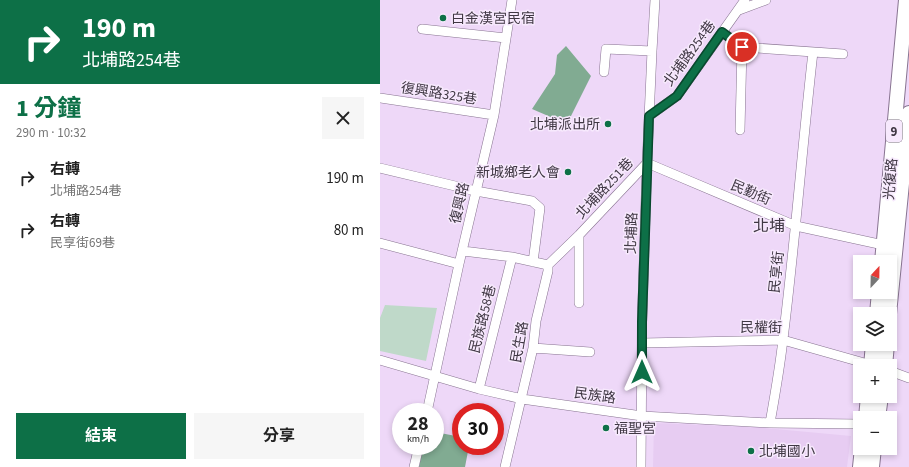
<!DOCTYPE html>
<html lang="zh-TW">
<meta charset="utf-8">
<style>
:root{--surface:#fff;--page:#f6f6f6;--text:#222;--muted:#767676;--accent:#0d7047}
body{margin:0;font-family:"Source Sans 3","Noto Sans TC",sans-serif;background:var(--page);color:var(--text);height:100vh;display:flex;flex-direction:column;font-size:15px;white-space:nowrap}
*{box-sizing:border-box;margin:0}
p{font-size:13px;color:var(--muted)}
.icon{flex:none;width:22px;height:22px;fill:none;stroke:currentColor;stroke-width:2;stroke-linecap:round;stroke-linejoin:round}
.map{position:relative;flex:1;overflow:hidden}
.details{display:flex;flex-direction:column;background:var(--surface);width:380px}
.details>*{flex:none}
.top-card{background:#0d7047;color:#fff;overflow:hidden}
.needle{width:26px;rotate:22deg}
.fabs{position:absolute;left:473px;top:255px;display:grid;gap:8px}
.fabs a{display:grid;place-items:center;width:44px;height:44px;border-radius:0px;background:var(--surface);box-shadow:0 2px 6px #0003;font-size:20px}
.speed{position:absolute;left:12px;top:403px;display:flex;gap:8px;font-size:20px;font-weight:700;text-align:center}
.speed>*{display:grid;place-content:center;width:52px;height:52px;border-radius:50%;background:var(--surface);box-shadow:0 2px 6px #0003;line-height:1}
.speed small{font-size:10px;font-weight:400}
.speed .limit{border:6px solid #d22;background:#fff;color:#111}
.pin{position:absolute;display:grid;place-items:center;width:34px;height:34px;color:#fff;margin:-17px;border:2px solid #fff;border-radius:50%;box-shadow:0 1px 4px #0007}
.me{position:absolute;width:44px;margin:-22px;rotate:0deg;stroke-linejoin:round;filter:drop-shadow(0 0 3px #0008)}
.turn{display:flex;align-items:center;gap:14px;height:84px;padding:0 16px;font-size:18px}
.turn .icon{width:52px;height:52px;stroke-width:2.5}
.turn b{display:block;font-size:28px;line-height:34px}
.round{display:grid;place-items:center;flex:none;width:42px;height:42px;border-radius:0px;background:var(--page)}
.head{display:flex;align-items:center;justify-content:space-between;height:68px;padding:0 16px}
h1{font-size:24px;font-weight:700;line-height:30px;color:var(--accent)}
.cta{display:flex;gap:8px;margin-top:auto;padding:8px 16px}
.cta a{flex:1;height:46px;border-radius:0px;background:var(--accent);color:#fff;font-size:16px;font-weight:700;line-height:46px;text-align:center}
.cta a+a{background:var(--page);color:var(--text)}
ul{padding:0;list-style:none}
li{display:flex;align-items:center;gap:12px;height:52px;padding:0 16px}
li div{flex:1}
li b{display:block;font-size:15px}
li em{font-style:normal}
main{display:flex;flex:1;min-height:0}
.map>svg:first-child{display:block}
.built{fill:#e7ccf2}
.green{fill:#bfd9c9}
.forest{fill:#81ab92}
.lines{fill:none;stroke-linecap:round;stroke-linejoin:round}
.street-casing{stroke:#887491;stroke-width:10}
.primary-casing{stroke:#887491;stroke-width:16}
.street{stroke:#fff;stroke-width:9}
.primary{stroke:#fff;stroke-width:14}
.route-casing{stroke:#08492e;stroke-width:10}
.route{stroke:#0d7047;stroke-width:7}
.poi-dot{fill:#0d7047;stroke:#f7e9fd;stroke-width:1.5}
.labels{text-anchor:middle;stroke-width:3;stroke-linejoin:round;paint-order:stroke}
.shield{fill:#f7e9fd;stroke:#776d7c;stroke-width:1}
.shield-label{font-size:13px;font-weight:bold;fill:#403844}
.poi-label{font-size:14px;fill:#403844;stroke:#f7e9fd;text-anchor:start}
.street-label{font-size:14px;fill:#403844;stroke:#f7e9fd}
.quarter-label{font-size:16px;fill:#403844;stroke:#f7e9fd}
</style>
<main>
<section class="details">
<div class="top-card">
<div class="turn"><svg class="icon" aria-label="right" viewBox="0 0 24 24"><path d="M7 20v-9h11M14 6l5 5-5 5"/></svg><div><b>190 m</b>北埔路254巷</div></div>
</div>
<div class="head"><div><h1>1 分鐘</h1><p>290 m · 10:32</p></div><a class="round"><svg class="icon" aria-label="close" viewBox="0 0 24 24"><path d="M6 6l12 12M18 6L6 18"/></svg></a></div>
<ul>
<li><svg class="icon" aria-label="right" viewBox="0 0 24 24"><path d="M7 20v-9h11M14 6l5 5-5 5"/></svg><div><b>右轉</b><p>北埔路254巷</p></div><em>190 m</em></li>
<li><svg class="icon" aria-label="right" viewBox="0 0 24 24"><path d="M7 20v-9h11M14 6l5 5-5 5"/></svg><div><b>右轉</b><p>民享街69巷</p></div><em>80 m</em></li>
</ul>
<div class="cta"><a>結束</a><a>分享</a></div>
</section>
<div class="map">
<svg width="529" height="467" viewBox="0 0 529 467">
<rect width="100%" height="100%" fill="#eed8f8"/>
<!-- built -->
<path class="built" d="M 274,423 L 374,427 L 471,436 L 467,467 L 273,467 Z"/>
<!-- green -->
<path class="green" d="M 5,305 L 57,308 L 46,361 L 0,351 L 0,318 Z"/>
<!-- forest -->
<path class="forest" d="M 186,46 L 211,76 L 187,124 L 152,109 L 175,74 L 177,55 Z
M 55,432 L 81,437 L 81,446 L 89,446 L 85,467 L 39,467 L 43,446 L 55,446 Z"/>
<g class="lines">
<defs>
<path id="street" d="M 359,10 L 386,0
M 42,29 L 126,38
M 342,32 L 362,47 L 463,54
M 224,72 L 226,49 L 272,51
M 0,98 L 114,115
M 269,116 L 297,96 L 365,0
M 360,130 L 362,47
M 0,168 L 96,191 L 152,201 L 160,208 L 153,262
M 199,235 L 199,303
M 0,243 L 79,264
M 83,251 L 132,257 L 168,265
M 262,343 L 403,340 L 495,366
M 153,348 L 210,352
M 0,360 L 99,389 L 142,399 L 262,416 L 390,423 L 480,424
M 510,371 L 529,378
M 99,389 L 132,257
M 47,412 L 79,264 L 114,115 L 132,0
M 390,423 C 395,395 400,367 403,339 C 415,244 422,148 433,52
M 34,467 L 39,446
M 125,467 L 153,348 L 156,321 L 168,271 L 168,265 L 199,235 L 267,163 L 416,226 L 508,246
M 261,467 L 262,323 L 267,163 L 272,51 L 275,0"/>
<path id="primary" d="M 502,262 L 526,0
M 497,314 L 499,292
M 509,314 L 529,113
M 491,366 L 493,344
M 505,366 L 507,344
M 486,418 L 488,396
M 498,418 L 501,396
M 480,467 L 482,448
M 492,467 L 494,448"/>
</defs>
<!-- street casing -->
<use href="#street" class="street-casing"/>
<!-- primary casing -->
<use href="#primary" class="primary-casing"/>
<!-- street -->
<use href="#street" class="street"/>
<!-- primary -->
<use href="#primary" class="primary"/>
</g>
<g class="lines">
<defs>
<path id="route" d="M 262,372 L 262,322 L 269,116 L 297,96 L 342,32 L 362,47"/>
</defs>
<!-- route casing -->
<use href="#route" class="route-casing"/>
<!-- route -->
<use href="#route" class="route"/>
</g>
<!-- markers -->
<g class="poi-dot">
<circle cx="63" cy="18" r="4"/>
<circle cx="228" cy="124" r="4"/>
<circle cx="188" cy="172" r="4"/>
<circle cx="226" cy="428" r="4"/>
<circle cx="371" cy="451" r="4"/>
</g>
<g class="labels">
<!-- shield labels -->
<rect class="shield" x="506" y="120" width="16" height="22" rx="3"/>
<g class="shield-label">
<text x="514" y="136">9</text>
</g>
<!-- poi labels -->
<g class="poi-label">
<text x="71" y="23">白金漢宮民宿</text>
<text x="220" y="129" text-anchor="end">北埔派出所</text>
<text x="180" y="177" text-anchor="end">新城鄉老人會</text>
<text x="234" y="433">福聖宮</text>
<text x="379" y="456">北埔國小</text>
</g>
<!-- street labels -->
<g class="street-label">
<text transform="translate(309 53) rotate(-54)" y="5">北埔路254巷</text>
<text transform="translate(59 93) rotate(9)" y="5">復興路325巷</text>
<text transform="translate(510 179) rotate(-85)" y="5">光復路</text>
<text transform="translate(224 188) rotate(-47)" y="5">北埔路251巷</text>
<text transform="translate(371 192) rotate(23)" y="5">民勤街</text>
<text transform="translate(79 203) rotate(-77)" y="5">復興路</text>
<text transform="translate(251 233) rotate(-88)" y="5">北埔路</text>
<text transform="translate(396 272) rotate(-84)" y="5">民享街</text>
<text transform="translate(102 319) rotate(-76)" y="5">民族路58巷</text>
<text transform="translate(381 327) rotate(1)" y="5">民權街</text>
<text transform="translate(139 342) rotate(-80)" y="5">民生路</text>
<text transform="translate(215 395) rotate(8)" y="5">民族路</text>
</g>
<!-- quarter labels -->
<g class="quarter-label">
<text x="389" y="231">北埔</text>
</g>
</g>
</svg>
<div class="fabs">
<a><svg class="needle" viewBox="-14 -14 28 28"><path d="M0-13l5 13h-10z" fill="#e53935"/><path d="M0 13l5-13h-10z" fill="#767676"/></svg></a>
<a><svg class="icon" aria-label="layers" viewBox="0 0 24 24"><path d="M12 4l9 5-9 5-9-5zM3 14l9 5 9-5"/></svg></a>
<a>+</a>
<a>−</a>
</div>
<div class="speed"><div>28<small>km/h</small></div><div class="limit">30</div></div>
<div class="pin" style="left:362px;top:47px;background:#d93025"><svg class="icon" aria-label="arrive" viewBox="0 0 24 24"><path d="M6 21V4h12l-3 4 3 4H6"/></svg></div>
<svg class="me" style="left:262px;top:372px" viewBox="-20 -20 40 40"><path d="M0-17L14 15 0 8-14 15z" fill="#0d7047" stroke="#fff" stroke-width="4"/></svg>
</div>
</main>
